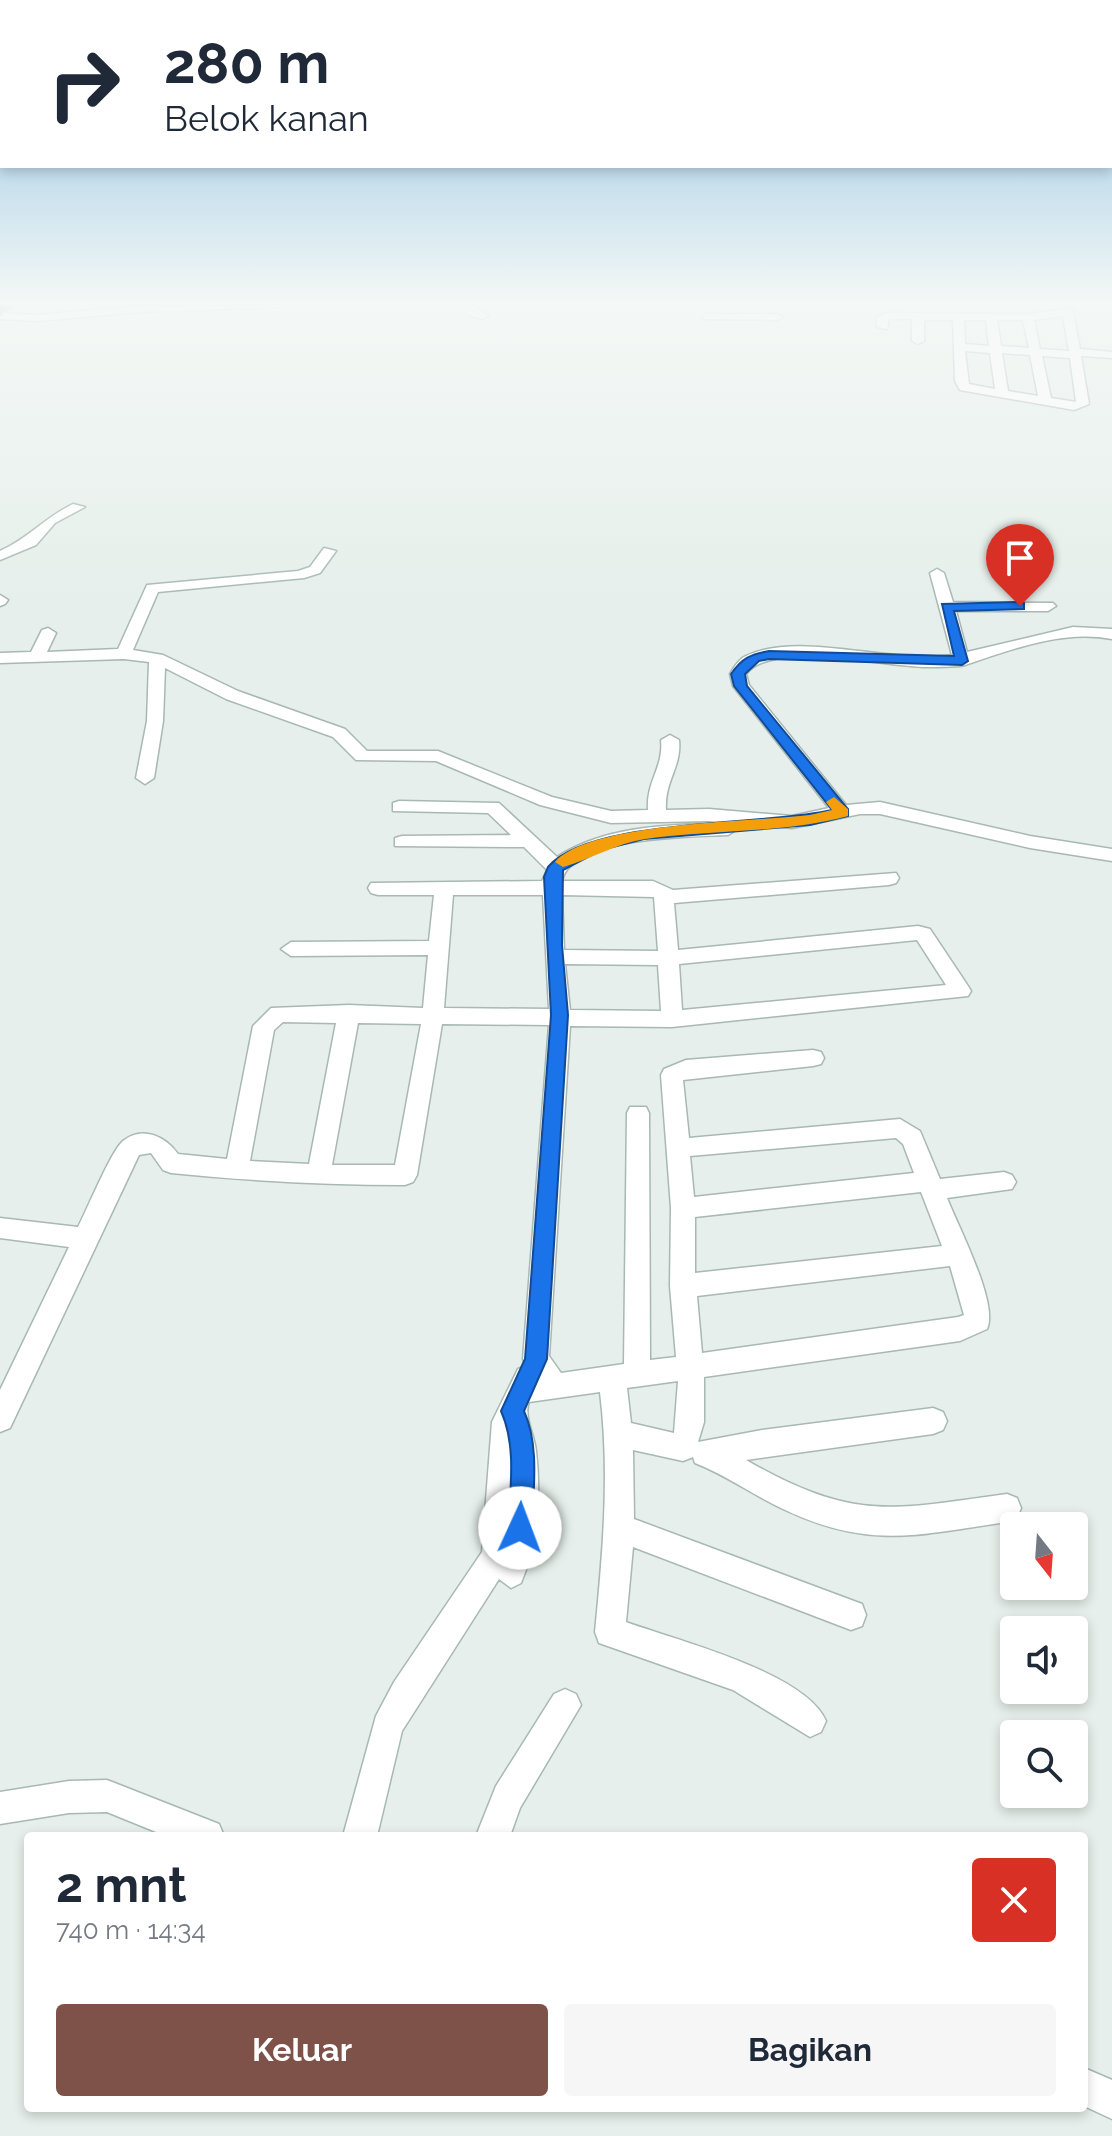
<!DOCTYPE html>
<html lang="id">
<meta charset="utf-8">
<style>
:root{--surface:#fff;--page:#f6f6f7;--text:#1f2937;--muted:#747a83;--accent:#7f5249}
body{margin:0;font-family:Raleway,sans-serif;background:var(--page);color:var(--text);height:100vh;display:flex;flex-direction:column;font-size:30px;white-space:nowrap}
*{box-sizing:border-box;margin:0}
p{font-size:26px;color:var(--muted)}
.icon{flex:none;width:44px;height:44px;fill:none;stroke:currentColor;stroke-width:2;stroke-linecap:round;stroke-linejoin:round}
.map{position:relative;flex:1;overflow:hidden}
.side{position:absolute;left:24px;top:1832px;width:1064px;height:280px;display:flex;flex-direction:column;background:var(--surface);border-radius:8px;box-shadow:0 4px 12px #0003}
.side>*{flex:none}
.hud{position:absolute;left:0px;top:0px;width:1112px;height:168px;box-shadow:0 4px 12px #0003;background:#fff;color:var(--text);overflow:hidden}
.needle{width:52px;rotate:163deg}
.controls{position:absolute;left:1000px;top:1512px;display:grid;gap:16px}
.controls a{display:grid;place-items:center;width:88px;height:88px;border-radius:8px;background:var(--surface);box-shadow:0 4px 12px #0003;font-size:40px}
.pin{position:absolute;display:grid;place-items:center;width:68px;height:68px;color:#fff;margin:-82px -34px;border-radius:50% 50% 50% 0;rotate:-45deg;box-shadow:0 0 8px #0007}
.pin .icon{rotate:45deg}
.me{position:absolute;width:88px;margin:-44px;rotate:2deg;stroke-linejoin:round;filter:drop-shadow(0 0 6px #0008)}
.turn{display:flex;align-items:center;gap:28px;height:168px;padding:0 32px;font-size:36px}
.turn .icon{width:104px;height:104px;stroke-width:2.5}
.turn b{display:block;font-size:56px;line-height:68px}
.round{display:grid;place-items:center;flex:none;width:84px;height:84px;border-radius:8px;background:var(--page)}
.head{display:flex;align-items:center;justify-content:space-between;height:136px;padding:0 32px}
h1{font-size:48px;font-weight:700;line-height:60px}
.primary-button{display:flex;gap:16px;margin-top:auto;padding:16px 32px}
.primary-button a{flex:1;height:92px;border-radius:8px;background:var(--accent);color:#fff;font-size:32px;font-weight:700;line-height:92px;text-align:center}
.primary-button a+a{background:var(--page);color:var(--text)}
.map>svg:first-child{display:block}
.lines{fill:none;stroke-linecap:round;stroke-linejoin:round}
.minor-casing{stroke:#a8b8b2;stroke-width:3}
.trunk-casing{stroke:#c2cac8;stroke-width:3}
.minor{fill:#fff;fill-rule:evenodd}
.trunk{fill:#4c8a7c;fill-rule:evenodd}
.route{fill:#1a73e8;stroke:#114b97;stroke-width:2}
.slow{fill:#f59e0b}
</style>
<div class="map">
<svg width="1112" height="2136" viewBox="0 0 1112 2136">
<rect width="100%" height="100%" fill="#e6efeb"/>
<g class="lines">
<defs>
<path id="minor" d="M 338,305 L 139,312 L 38,321 L 0,319 L 0,313 L 38,315 L 139,306 Z
M 462,305 L 473,305 L 488,316 L 482,319 L 468,315 Z
M 1068,309 L 1073,312 L 1080,349 L 1112,352 L 1112,358 L 1081,356 L 1089,404 L 1074,410 L 960,390 L 955,381 L 953,320 L 924,320 L 924,341 L 918,344 L 912,341 L 912,319 L 889,319 L 887,329 L 877,327 L 877,317 L 887,313 L 1028,314 ZM 1063,316 L 1069,351 L 1040,349 L 1034,320 ZM 964,320 L 986,320 L 989,346 L 965,344 ZM 997,320 L 1023,320 L 1029,348 L 1001,346 ZM 965,351 L 990,353 L 995,389 L 969,384 ZM 1002,353 L 1030,355 L 1038,396 L 1008,391 ZM 1042,356 L 1070,358 L 1076,402 L 1051,398 Z
M 706,314 L 777,314 L 783,317 L 777,320 L 702,319 Z
M 73,504 L 85,507 L 55,523 L 36,545 L 0,560 L 0,551 C 29,538 44,518 73,504 Z
M 324,548 L 336,551 L 320,573 L 304,578 L 158,592 L 133,650 L 163,655 L 238,691 L 345,729 L 367,751 L 438,751 L 552,797 L 611,811 L 648,810 C 646,781 664,767 661,740 L 670,735 L 679,740 C 682,767 664,781 666,810 L 709,809 L 792,816 L 829,808 L 733,686 L 730,674 C 734,667 739,659 746,656 C 800,630 892,665 952,655 L 930,573 L 937,569 L 944,573 L 953,602 L 1053,603 L 1056,606 L 1048,611 L 956,611 L 967,652 L 1073,627 L 1112,629 L 1112,639 C 1063,629 1010,650 965,665 C 958,667 932,667 923,667 C 884,666 771,640 746,674 L 749,685 L 846,805 L 880,802 L 1030,836 L 1112,849 L 1112,861 L 1030,848 L 880,814 L 860,814 L 792,828 L 709,821 L 611,823 L 540,805 L 436,761 L 356,760 L 333,737 L 226,699 L 165,668 L 163,721 L 154,778 L 145,784 L 136,778 L 147,721 L 149,662 L 124,659 L 0,663 L 0,653 L 31,652 L 42,630 L 48,628 L 56,633 L 47,652 L 118,649 L 147,585 L 298,571 L 310,567 Z
M 0,595 L 8,600 L 5,604 L 0,606 Z
M 399,801 L 499,803 L 557,857 C 607,825 670,825 728,823 L 737,829 L 728,835 C 691,837 571,836 562,881 L 653,881 L 673,890 L 896,873 L 899,878 L 896,883 L 889,885 L 674,903 L 678,950 L 918,926 L 930,929 L 968,986 L 971,991 L 968,996 L 672,1027 L 570,1026 L 549,1356 L 561,1373 L 624,1364 L 627,1113 L 630,1107 L 646,1107 L 649,1113 L 650,1360 L 676,1357 L 670,1286 L 671,1208 L 661,1075 L 664,1069 L 686,1060 L 813,1050 L 821,1052 L 824,1058 L 821,1064 L 813,1066 L 683,1080 L 689,1138 L 900,1119 L 920,1131 L 940,1179 L 1004,1172 L 1012,1175 L 1016,1182 L 1012,1189 L 947,1198 C 958,1226 999,1304 987,1329 L 960,1341 L 704,1377 L 704,1422 L 698,1442 L 762,1430 L 933,1408 L 943,1412 L 947,1421 L 943,1430 L 933,1434 L 746,1460 C 855,1522 889,1510 1007,1494 L 1017,1498 L 1021,1508 L 1017,1518 L 1007,1522 C 918,1535 869,1550 783,1509 C 753,1495 726,1475 695,1463 L 693,1457 L 683,1461 L 633,1450 L 634,1519 L 862,1604 L 866,1615 L 862,1626 L 851,1630 L 633,1547 L 626,1622 C 675,1640 805,1672 826,1721 L 821,1732 L 810,1737 L 733,1690 L 599,1643 L 595,1632 C 603,1551 610,1473 600,1392 L 529,1402 C 523,1415 535,1437 536,1451 C 541,1494 538,1543 521,1583 L 511,1588 L 499,1579 L 402,1731 L 377,1836 L 343,1836 L 376,1716 L 394,1682 L 482,1552 L 492,1422 L 518,1369 L 526,1366 L 523,1359 L 549,1025 L 442,1024 L 417,1175 L 413,1182 L 405,1185 C 326,1185 250,1181 171,1173 L 163,1170 L 151,1153 L 139,1155 L 10,1428 L 0,1432 L 0,1390 L 69,1247 L 0,1238 L 0,1218 L 78,1227 C 87,1210 111,1151 123,1141 C 143,1125 166,1137 178,1154 L 227,1159 L 253,1026 L 271,1008 L 349,1005 L 423,1008 L 428,955 L 291,956 L 281,949 L 291,942 L 429,941 L 434,895 L 378,895 L 371,893 L 368,888 L 371,883 L 542,881 L 547,870 L 524,847 L 395,846 L 395,838 L 402,836 L 511,835 L 488,813 L 393,811 L 393,803 ZM 453,895 L 543,895 L 549,1009 L 444,1008 ZM 562,895 L 654,897 L 658,951 L 564,950 ZM 917,940 L 946,985 L 682,1010 L 679,964 ZM 565,964 L 658,965 L 661,1011 L 570,1010 ZM 283,1022 L 336,1023 L 309,1164 L 250,1161 L 274,1030 ZM 358,1023 L 421,1024 L 395,1165 L 332,1165 ZM 896,1138 L 903,1144 L 914,1173 L 694,1197 L 690,1156 ZM 921,1192 L 942,1246 L 695,1273 L 695,1217 ZM 950,1266 L 964,1315 L 958,1317 L 702,1353 L 697,1296 ZM 678,1381 L 674,1433 L 631,1423 L 627,1388 Z
M 565,1689 L 576,1694 L 581,1705 L 520,1808 L 510,1836 L 476,1836 L 496,1786 L 554,1694 Z
M 107,1780 L 219,1824 L 224,1836 L 166,1836 L 107,1812 L 69,1813 L 0,1824 L 0,1792 L 69,1781 Z
M 1084,2068 L 1112,2080 L 1112,2119 L 1084,2106 Z"/>
<path id="trunk" d="M 14,305 L 0,316 L 0,305 Z"/>
</defs>
<!-- minor casing -->
<use href="#minor" class="minor-casing"/>
<!-- trunk casing -->
<use href="#trunk" class="trunk-casing"/>
<!-- minor -->
<use href="#minor" class="minor"/>
<!-- trunk -->
<use href="#trunk" class="trunk"/>
</g>
<!-- sky -->
<linearGradient id="sky" x2="0" y2="1"><stop stop-color="#84bce0"/><stop offset="0.5" stop-color="#f4f8f6"/><stop offset="1" stop-color="#f4f8f6" stop-opacity="0"/></linearGradient>
<rect width="1112" height="604" fill="url(#sky)"/>
<!-- route -->
<path class="route" d="M 1020,602 L 1024,603 L 1024,609 L 954,611 L 968,661 L 962,665 L 769,659 L 759,661 L 745,674 L 747,686 L 848,809 L 848,816 L 810,825 L 644,839 L 601,850 L 563,870 L 562,945 L 568,1015 L 547,1359 L 524,1411 C 540,1446 533,1491 532,1528 L 528,1537 L 520,1540 L 511,1537 L 508,1528 C 510,1490 517,1447 501,1411 L 525,1359 L 551,1015 L 544,877 L 548,867 C 589,818 766,826 832,810 L 734,686 L 731,674 C 742,658 751,654 769,651 L 954,656 L 942,604 Z"/>
<!-- slow -->
<path class="slow" d="M 834,797 L 848,809 L 848,816 C 781,834 713,829 645,839 C 615,844 591,859 563,867 L 555,862 C 590,822 754,822 810,815 L 832,810 L 826,802 Z"/>
</svg>
<div class="controls">
<a><svg class="needle" viewBox="-14 -14 28 28"><path d="M0-13l5 13h-10z" fill="#e53935"/><path d="M0 13l5-13h-10z" fill="#747a83"/></svg></a>
<a><svg class="icon" aria-label="sound" viewBox="0 0 24 24"><path d="M4 9h4l5-4v14l-5-4H4zM17 9q2 3 0 6"/></svg></a>
<a><svg class="icon" aria-label="search" viewBox="0 0 24 24"><circle cx="10" cy="10" r="6"/><path d="M15 15l6 6"/></svg></a>
</div>
<div class="pin" style="left:1020px;top:606px;background:#d93025"><svg class="icon" aria-label="arrive" viewBox="0 0 24 24"><path d="M6 21V4h12l-3 4 3 4H6"/></svg></div>
<svg class="me" style="left:520px;top:1528px" viewBox="-20 -20 40 40"><circle r="19" fill="#fff"/><path d="M0-13L10 11 0 6-10 11z" fill="#1a73e8"/></svg>
<div class="hud">
<div class="turn"><svg class="icon" aria-label="right" viewBox="0 0 24 24"><path d="M7 20v-9h11M14 6l5 5-5 5"/></svg><div><b>280 m</b>Belok kanan</div></div>
</div>
<section class="side">
<div class="head"><div><h1>2 mnt</h1><p>740 m · 14:34</p></div><a class="round" style="background:#d93025;color:#fff"><svg class="icon" aria-label="close" viewBox="0 0 24 24"><path d="M6 6l12 12M18 6L6 18"/></svg></a></div>
<div class="primary-button"><a>Keluar</a><a>Bagikan</a></div>
</section>
</div>
